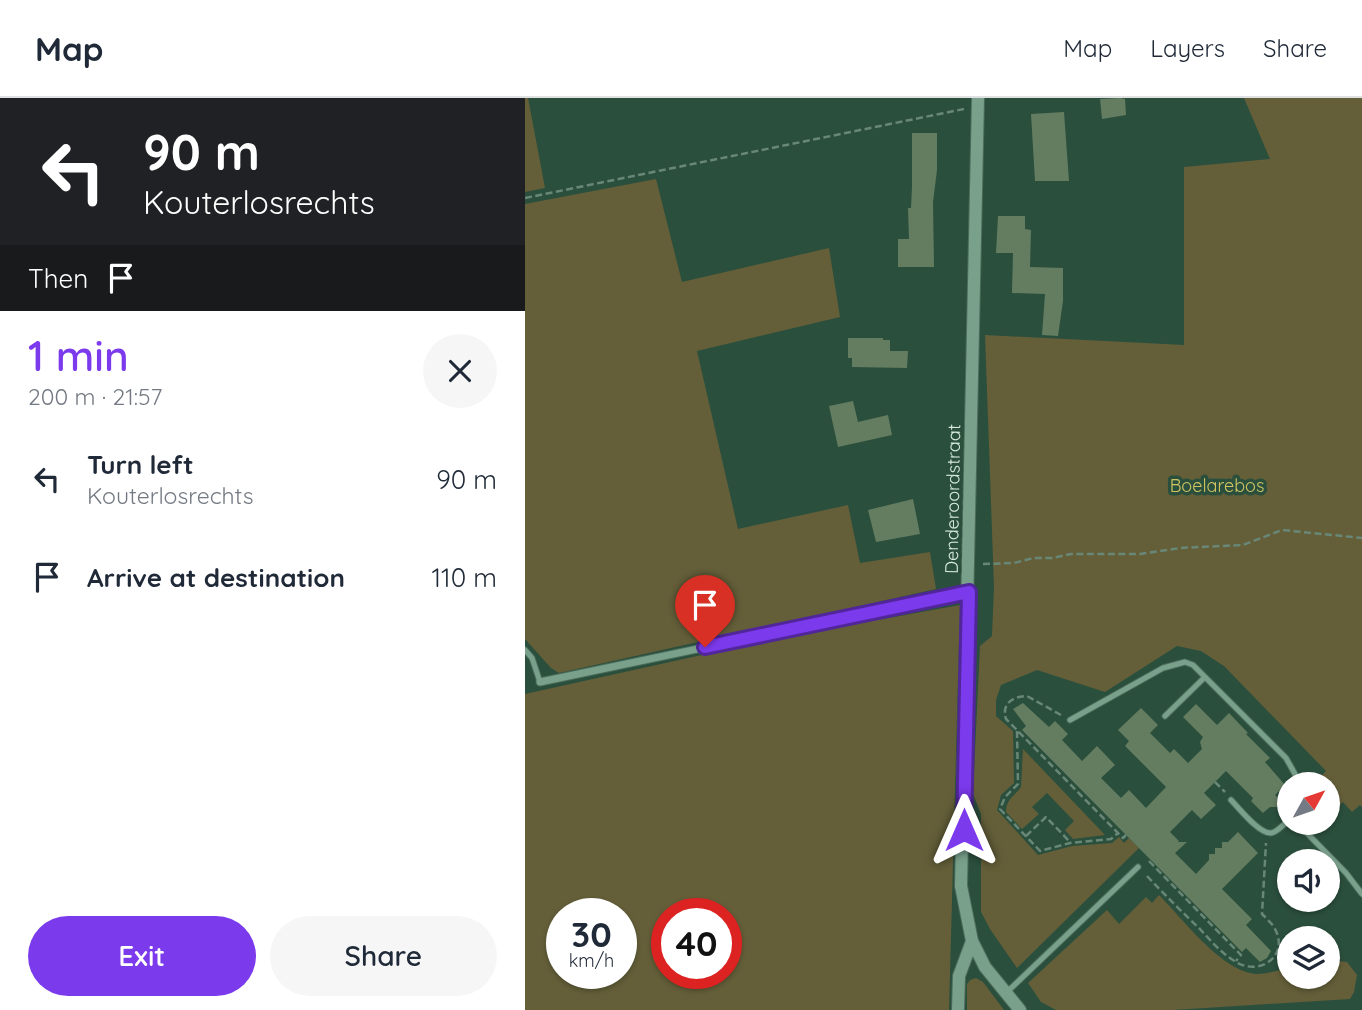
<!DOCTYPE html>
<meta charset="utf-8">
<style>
:root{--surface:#fff;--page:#f6f6f7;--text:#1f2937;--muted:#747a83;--line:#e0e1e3;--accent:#7c3aed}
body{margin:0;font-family:Quicksand,sans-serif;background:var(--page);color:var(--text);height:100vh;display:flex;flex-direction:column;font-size:26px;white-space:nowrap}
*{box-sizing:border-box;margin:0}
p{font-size:23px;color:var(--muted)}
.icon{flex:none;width:38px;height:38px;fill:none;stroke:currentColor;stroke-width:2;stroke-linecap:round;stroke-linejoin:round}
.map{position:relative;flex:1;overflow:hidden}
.side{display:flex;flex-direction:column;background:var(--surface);width:525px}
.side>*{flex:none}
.hud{background:#202124;color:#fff;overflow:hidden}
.needle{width:46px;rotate:50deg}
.fabs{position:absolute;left:752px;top:674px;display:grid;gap:14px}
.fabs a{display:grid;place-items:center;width:63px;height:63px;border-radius:50%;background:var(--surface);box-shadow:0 2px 5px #0004;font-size:35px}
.speed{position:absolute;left:21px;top:800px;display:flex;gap:14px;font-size:35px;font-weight:700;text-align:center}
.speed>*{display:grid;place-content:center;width:91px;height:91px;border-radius:50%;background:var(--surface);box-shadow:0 2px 5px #0004;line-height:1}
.speed small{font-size:18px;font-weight:400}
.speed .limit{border:10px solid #d22;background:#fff;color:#111}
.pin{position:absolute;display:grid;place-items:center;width:60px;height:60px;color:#fff;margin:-72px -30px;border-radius:50% 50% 50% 0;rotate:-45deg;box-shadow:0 0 7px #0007}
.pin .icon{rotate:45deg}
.me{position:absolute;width:77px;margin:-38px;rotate:0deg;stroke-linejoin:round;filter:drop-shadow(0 0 5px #0008)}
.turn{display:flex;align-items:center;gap:24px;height:147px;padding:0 28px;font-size:32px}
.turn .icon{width:91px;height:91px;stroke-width:2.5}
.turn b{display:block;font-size:49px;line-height:60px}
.then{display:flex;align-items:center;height:66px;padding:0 28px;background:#0003;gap:14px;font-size:26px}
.round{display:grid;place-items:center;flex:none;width:74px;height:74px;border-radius:37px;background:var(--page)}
.summary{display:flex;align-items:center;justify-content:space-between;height:119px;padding:0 28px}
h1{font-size:42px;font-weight:600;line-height:52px;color:var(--accent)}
.action{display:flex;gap:14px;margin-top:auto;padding:14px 28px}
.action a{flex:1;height:80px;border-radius:42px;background:var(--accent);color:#fff;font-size:28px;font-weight:600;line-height:80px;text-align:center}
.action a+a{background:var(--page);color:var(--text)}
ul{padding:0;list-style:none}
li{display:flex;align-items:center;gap:21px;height:98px;padding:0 28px}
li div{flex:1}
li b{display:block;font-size:26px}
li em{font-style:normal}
header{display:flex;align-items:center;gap:42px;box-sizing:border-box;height:98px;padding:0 35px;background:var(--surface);border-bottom:2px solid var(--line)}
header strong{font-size:33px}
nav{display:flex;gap:38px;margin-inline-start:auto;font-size:24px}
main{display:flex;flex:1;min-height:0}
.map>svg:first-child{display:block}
.green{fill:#645f39;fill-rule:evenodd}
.building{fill:#647d60}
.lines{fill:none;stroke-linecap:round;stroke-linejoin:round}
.service-casing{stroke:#4c6c5c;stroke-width:7}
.minor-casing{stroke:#4c6c5c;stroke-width:9}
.tertiary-casing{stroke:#4c6c5c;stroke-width:14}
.path{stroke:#698777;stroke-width:2.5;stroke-dasharray:7 3.5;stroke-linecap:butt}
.service{stroke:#79a08b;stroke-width:5}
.minor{stroke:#79a08b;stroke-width:7}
.tertiary{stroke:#79a08b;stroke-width:12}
.route-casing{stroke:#51269a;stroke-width:18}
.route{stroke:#7c3aed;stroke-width:12}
.labels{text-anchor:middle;stroke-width:7;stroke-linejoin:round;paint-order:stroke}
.park-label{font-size:18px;fill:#d2c462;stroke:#2b4f3d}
.street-label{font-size:18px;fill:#d7ebdf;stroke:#2b4f3d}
</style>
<header>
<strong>Map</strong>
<nav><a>Map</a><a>Layers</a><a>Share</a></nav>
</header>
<main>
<section class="side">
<div class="hud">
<div class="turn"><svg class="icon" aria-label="left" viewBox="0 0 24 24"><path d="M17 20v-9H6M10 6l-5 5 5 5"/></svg><div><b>90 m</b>Kouterlosrechts</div></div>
<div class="then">Then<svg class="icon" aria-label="arrive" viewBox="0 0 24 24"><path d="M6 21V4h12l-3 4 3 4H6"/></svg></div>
</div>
<div class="summary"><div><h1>1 min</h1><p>200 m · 21:57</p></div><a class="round"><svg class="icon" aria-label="close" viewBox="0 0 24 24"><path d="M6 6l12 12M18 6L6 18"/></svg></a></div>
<ul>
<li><svg class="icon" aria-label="left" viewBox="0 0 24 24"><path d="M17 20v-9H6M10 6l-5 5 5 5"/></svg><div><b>Turn left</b><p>Kouterlosrechts</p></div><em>90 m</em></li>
<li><svg class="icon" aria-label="arrive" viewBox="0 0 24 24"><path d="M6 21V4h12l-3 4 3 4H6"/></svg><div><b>Arrive at destination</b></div><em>110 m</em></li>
</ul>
<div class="action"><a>Exit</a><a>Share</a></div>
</section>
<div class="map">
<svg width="837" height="912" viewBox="0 0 837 912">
<rect width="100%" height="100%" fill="#2b4f3d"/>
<!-- green -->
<path class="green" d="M 0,0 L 3,0 L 20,90 L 0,94 Z
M 719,0 L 837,0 L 837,709 L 835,707 L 827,714 L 818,704 L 803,717 L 803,686 L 793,686 L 791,683 L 801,673 L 699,568 L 676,553 L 652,548 L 580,594 L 512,572 L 476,587 L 471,602 L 471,618 L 488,633 L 489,685 L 476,697 L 472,712 L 513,757 L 547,748 L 587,745 L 594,739 L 599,745 L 604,740 L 614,750 L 492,870 L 465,831 L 456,814 L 456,716 L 448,696 L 455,548 L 467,538 L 469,489 L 460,237 L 659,247 L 659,69 L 745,61 Z
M 131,81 L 157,184 L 304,150 L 315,219 L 172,253 L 213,431 L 323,407 L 335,465 L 405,454 L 411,491 L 34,575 L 26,570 L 0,541 L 0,106 Z
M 435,507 L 424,912 L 0,912 L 0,596 L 254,540 ZM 37,816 L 96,816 L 96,875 L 37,875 ZM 142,816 L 201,816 L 201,875 L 142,875 Z
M 498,651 L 580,737 L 548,741 L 540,732 L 549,723 L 522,695 L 507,709 L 514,716 L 497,731 L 481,714 C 481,701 490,698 496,689 Z
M 634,797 C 658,821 697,874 732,876 C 743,876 755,872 765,869 L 765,878 L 803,878 L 803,862 L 822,864 L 832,877 L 829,894 L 825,901 L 648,912 L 531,912 L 516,904 L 503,885 L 582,812 L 594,826 L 621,799 L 627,805 Z
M 451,880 L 458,884 L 479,912 L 442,912 L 442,886 L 445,882 Z"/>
<!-- building -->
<path class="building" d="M 595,0 L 600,1 L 601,17 L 577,21 L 575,1 Z
M 539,14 L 544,83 L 510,83 L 506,16 Z
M 387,35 L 412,35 L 412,72 L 408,104 L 409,169 L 373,169 L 373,141 L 384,141 L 383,110 L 386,110 L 387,89 Z
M 473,118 L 500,118 L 500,131 L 506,132 L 505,169 L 538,170 L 538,203 L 533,238 L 517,237 L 520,196 L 487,195 L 488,155 L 471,155 Z
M 323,240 L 358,240 L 358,242 L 365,242 L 365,253 L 383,253 L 382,270 L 327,269 L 327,260 L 323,260 Z
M 328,303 L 333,324 L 363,317 L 367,337 L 313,349 L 304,308 Z
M 388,401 L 395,436 L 351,444 L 343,412 Z
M 498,605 L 524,629 L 530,623 L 543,636 L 537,642 L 557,663 L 572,648 L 590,667 L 576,680 L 596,700 L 604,692 L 621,710 L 641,689 L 600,648 L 604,643 L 593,632 L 616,610 L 633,627 L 625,635 L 645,655 L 649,651 L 663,665 L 677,651 L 675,644 L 678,639 L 658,619 L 671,606 L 692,627 L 704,615 L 723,635 L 721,636 L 745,660 L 740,664 L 760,687 L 750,697 L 762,709 L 745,709 L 738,715 L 726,703 L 728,700 L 701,673 L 679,695 L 691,707 L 676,721 L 667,712 L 645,734 L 654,743 L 653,744 L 662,744 L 650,755 L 671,776 L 684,762 L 684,756 L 690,756 L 690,750 L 697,750 L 697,744 L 703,744 L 713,734 L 733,755 L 697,791 L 727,821 L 721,827 L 746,853 L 742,860 L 735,864 L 721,850 L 717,854 L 497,632 L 501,628 L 488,611 Z"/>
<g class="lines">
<defs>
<path id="service" d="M 0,552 L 7,560 L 15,584
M 640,618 L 680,579
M 545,622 L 638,570 L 660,564 L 668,567 L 761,660 L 770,676 L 772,686
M 706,702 C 714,710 734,736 746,735 C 753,734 759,725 765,722
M 771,724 L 821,775 L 837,796
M 481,895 L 613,769"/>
<path id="minor" d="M 15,584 L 444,494"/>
<path id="tertiary" d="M 453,0 L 436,788 L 447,843 L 460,869 L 495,912
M 433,912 L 434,878 L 447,843"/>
</defs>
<!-- service casing -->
<use href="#service" class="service-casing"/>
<!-- minor casing -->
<use href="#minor" class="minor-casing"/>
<!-- tertiary casing -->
<use href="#tertiary" class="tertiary-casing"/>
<!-- path -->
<path class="path" d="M 0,100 L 439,11
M 458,466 L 489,465 L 508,460 L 527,460 L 546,456 L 615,456 L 655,450 L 718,447 L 757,432 L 837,440
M 536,617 L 502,598 C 488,598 476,606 481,621 L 598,740 L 601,737
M 492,633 L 493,686 L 480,699 L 475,711 L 515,753 L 545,745 L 586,741 L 593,735
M 690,684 L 700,694
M 501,738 L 521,719 L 545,744
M 624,763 L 716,857 L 711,863
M 622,778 C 639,796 657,814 675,831 C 686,843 697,856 711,864 C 734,878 763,859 751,833 C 748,826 742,821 737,816 L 741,745"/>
<!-- service -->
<use href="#service" class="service"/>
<!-- minor -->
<use href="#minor" class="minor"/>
<!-- tertiary -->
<use href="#tertiary" class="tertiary"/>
</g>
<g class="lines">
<defs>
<path id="route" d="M 180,549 L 444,494 L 439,732"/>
</defs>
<!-- route casing -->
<use href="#route" class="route-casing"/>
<!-- route -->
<use href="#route" class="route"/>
</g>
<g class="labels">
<!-- park labels -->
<g class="park-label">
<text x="692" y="394">Boelarebos</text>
</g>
<!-- street labels -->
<g class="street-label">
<text transform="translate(428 401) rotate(-89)" y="6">Denderoordstraat</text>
</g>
</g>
</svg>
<div class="fabs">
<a><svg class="needle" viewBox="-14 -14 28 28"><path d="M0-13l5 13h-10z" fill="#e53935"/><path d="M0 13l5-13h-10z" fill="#747a83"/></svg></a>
<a><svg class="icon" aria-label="sound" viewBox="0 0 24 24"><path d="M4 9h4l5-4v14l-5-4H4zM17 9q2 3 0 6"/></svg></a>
<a><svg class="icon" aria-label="layers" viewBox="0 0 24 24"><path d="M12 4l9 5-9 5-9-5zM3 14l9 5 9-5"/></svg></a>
</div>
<div class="speed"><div>30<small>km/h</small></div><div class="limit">40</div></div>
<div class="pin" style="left:180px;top:549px;background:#d93025"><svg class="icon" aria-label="arrive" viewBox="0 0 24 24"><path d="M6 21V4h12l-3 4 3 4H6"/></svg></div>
<svg class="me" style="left:439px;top:732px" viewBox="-20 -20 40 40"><path d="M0-17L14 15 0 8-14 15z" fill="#7c3aed" stroke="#fff" stroke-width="4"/></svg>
</div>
</main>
